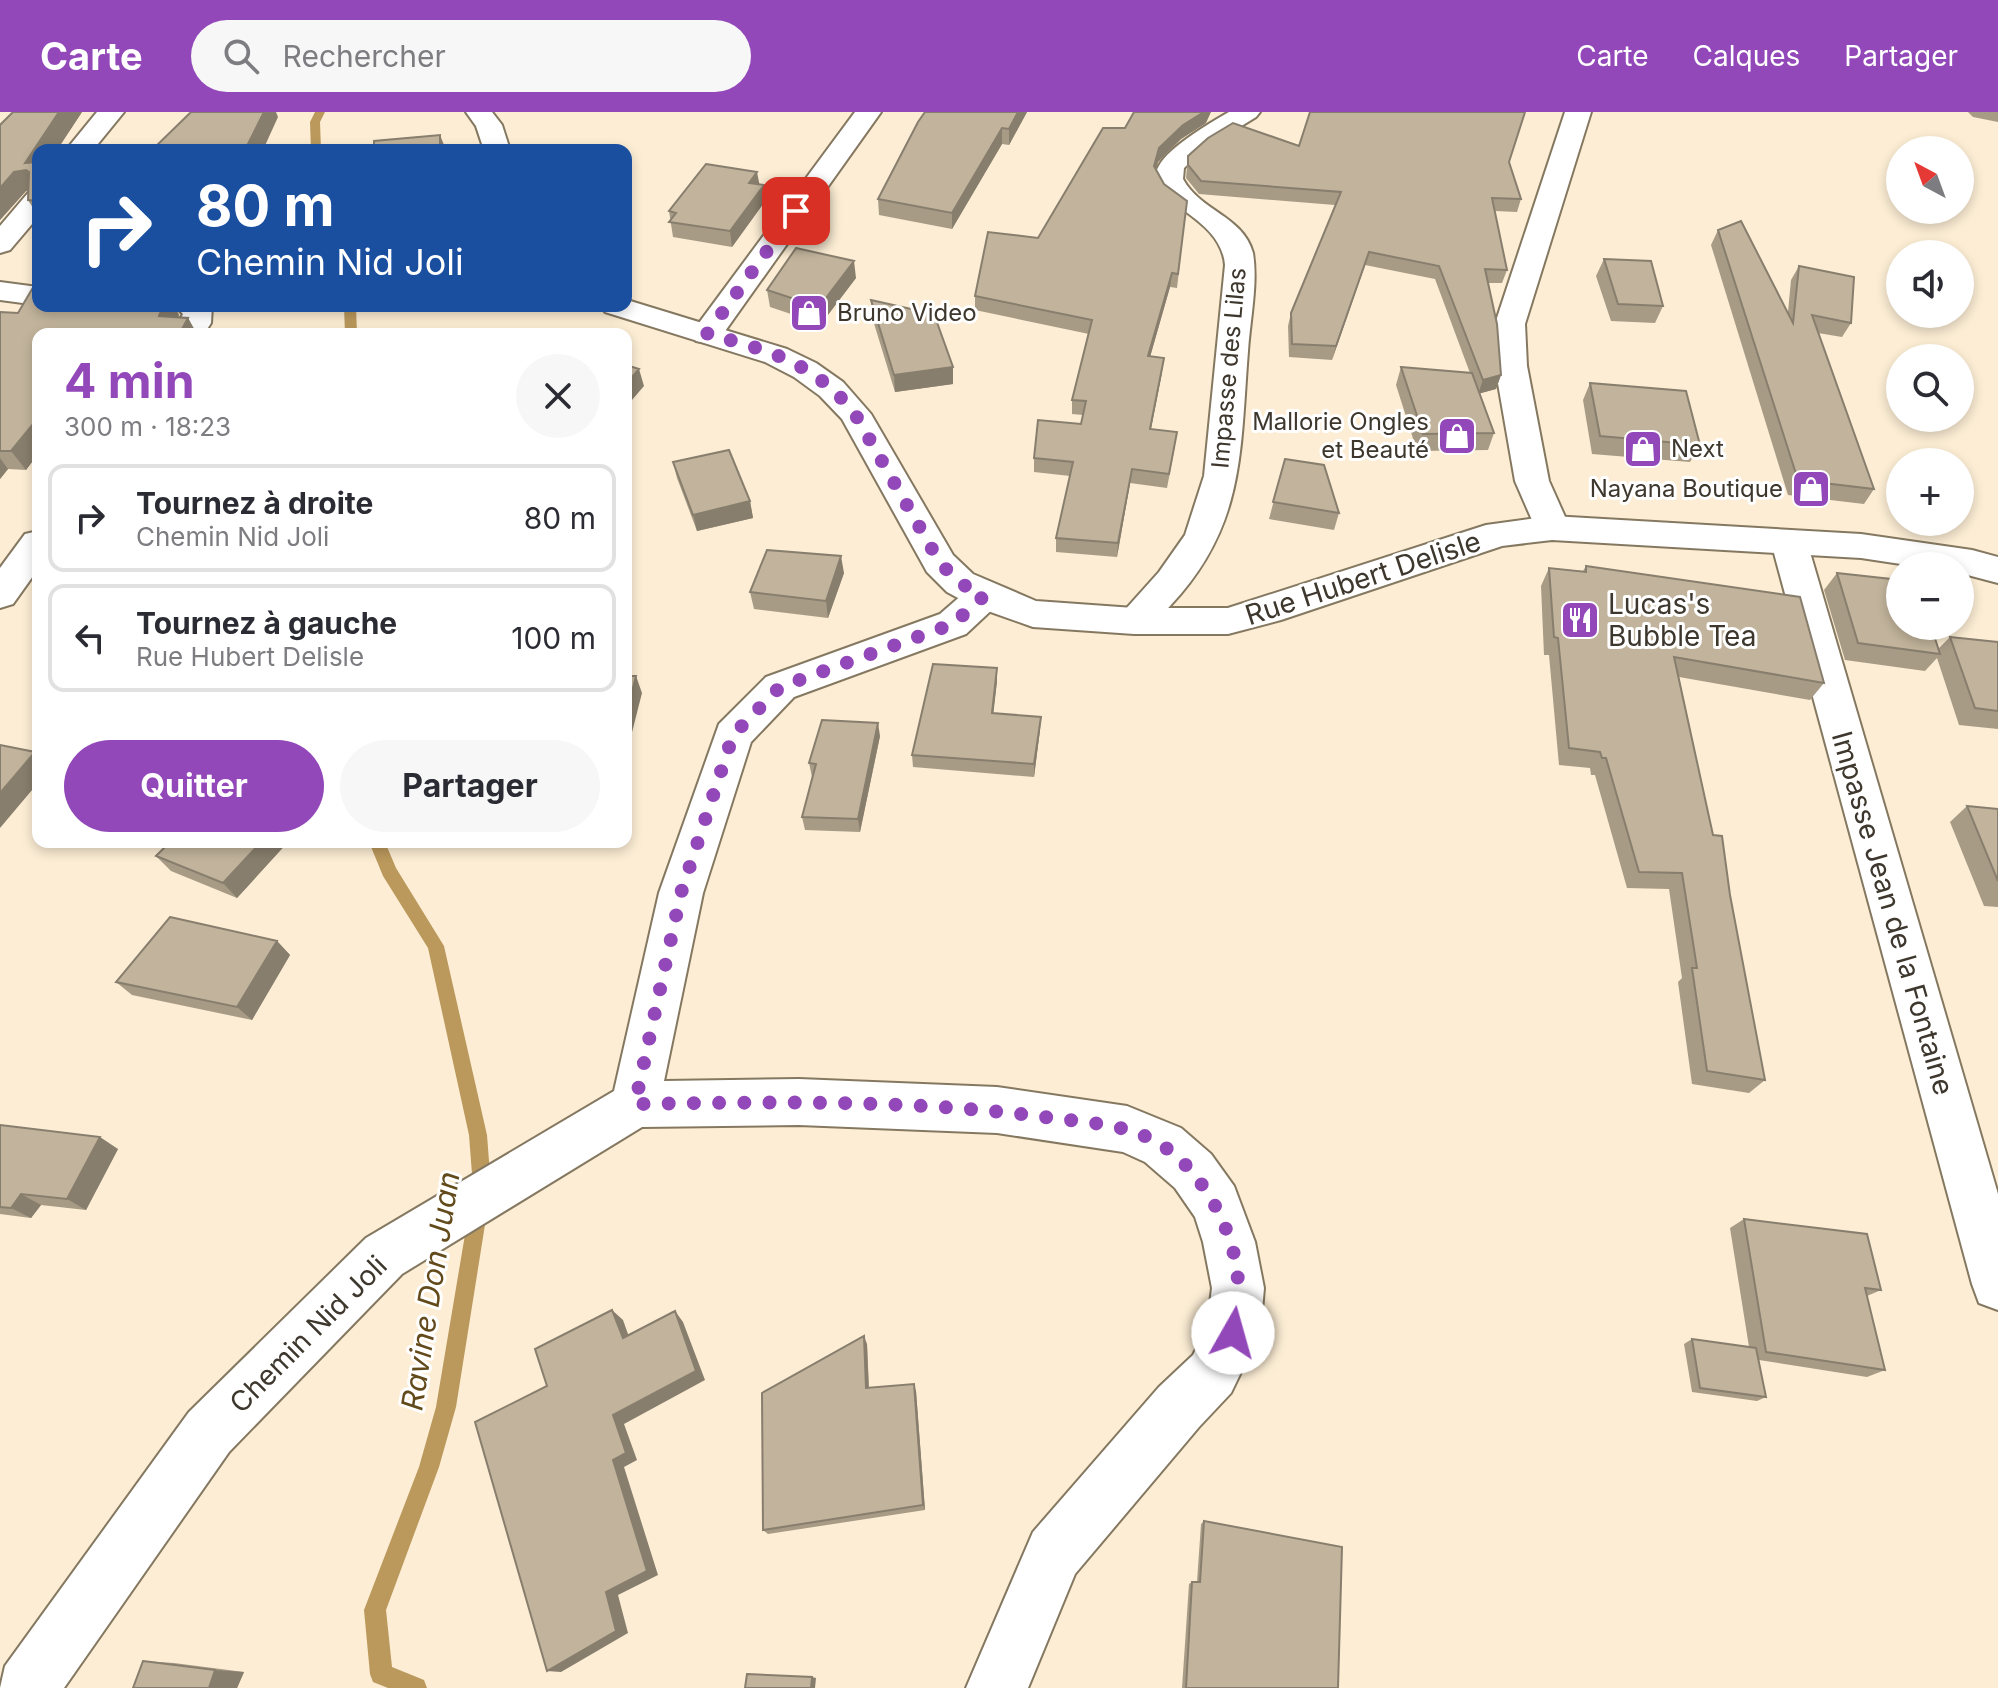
<!DOCTYPE html>
<html lang="fr">
<meta charset="utf-8">
<style>
:root{--surface:#fff;--page:#f7f7f7;--text:#2b2b33;--muted:#7c7c81;--line:#e1e1e2;--accent:#9348ba}
body{margin:0;font-family:Inter,sans-serif;background:var(--page);color:var(--text);height:100vh;display:flex;flex-direction:column;font-size:30px;white-space:nowrap}
*{box-sizing:border-box;margin:0}
p{font-size:26px;color:var(--muted)}
.icon{flex:none;width:44px;height:44px;fill:none;stroke:currentColor;stroke-width:2;stroke-linecap:round;stroke-linejoin:round}
.map{position:relative;flex:1;overflow:hidden}
.side{position:absolute;left:32px;top:216px;width:600px;height:520px;display:flex;flex-direction:column;background:var(--surface);border-radius:16px;box-shadow:0 4px 12px #0003}
.side>*{flex:none}
.top-card{position:absolute;left:32px;top:32px;width:600px;height:168px;border-radius:16px;box-shadow:0 4px 12px #0003;background:#1a4fa0;color:#fff;overflow:hidden}
.needle{width:52px;rotate:319deg}
.buttons{position:absolute;left:1886px;top:24px;display:grid;gap:16px}
.buttons a{display:grid;place-items:center;width:88px;height:88px;border-radius:50%;background:var(--surface);box-shadow:0 4px 12px #0003;font-size:40px}
.pin{position:absolute;display:grid;place-items:center;width:68px;height:68px;color:#fff;margin:-34px;border-radius:16px;box-shadow:0 4px 12px #0006}
.me{position:absolute;width:88px;margin:-44px;rotate:7deg;stroke-linejoin:round;filter:drop-shadow(0 0 6px #0008)}
.turn{display:flex;align-items:center;gap:28px;height:168px;padding:0 32px;font-size:36px}
.turn .icon{width:104px;height:104px;stroke-width:2.5}
.turn b{display:block;font-size:56px;line-height:68px}
.round{display:grid;place-items:center;flex:none;width:84px;height:84px;border-radius:42px;background:var(--page)}
.head{display:flex;align-items:center;justify-content:space-between;height:136px;padding:0 32px}
h1{font-size:48px;font-weight:700;line-height:60px;color:var(--accent)}
.action{display:flex;gap:16px;margin-top:auto;padding:16px 32px}
.action a{flex:1;height:92px;border-radius:48px;background:var(--accent);color:#fff;font-size:32px;font-weight:700;line-height:92px;text-align:center}
.action a+a{background:var(--page);color:var(--text)}
ul{padding:0;list-style:none}
li{display:flex;align-items:center;gap:24px;height:108px;margin:0 16px 12px;padding:0 16px;border:4px solid var(--line);border-radius:16px}
li div{flex:1}
li b{display:block;font-size:30px}
li em{font-style:normal}
header{display:flex;align-items:center;gap:48px;box-sizing:border-box;height:112px;padding:0 40px;background:var(--accent);color:#fff}
header strong{font-size:38px}
nav{display:flex;gap:44px;margin-inline-start:auto;font-size:28px}
.search{width:560px;height:72px;background:var(--page);display:flex;align-items:center;gap:20px;box-sizing:border-box;padding:0 28px;border-radius:44px;color:var(--muted);font-size:30px}
.map>svg:first-child{display:block}
.lines{fill:none;stroke-linecap:round;stroke-linejoin:round}
.stream{fill:#bb995c;fill-rule:evenodd}
.minor-casing{stroke:#857861;stroke-width:4}
.major-casing{stroke:#857861;stroke-width:4}
.minor{fill:#fff;fill-rule:evenodd}
.major{fill:#fff;fill-rule:evenodd}
.wall{fill:#a79b86}
.shaded-wall{fill:#887e6d}
.building{fill:#c2b49c;stroke:#887e6d;stroke-width:2}
.route{stroke:#9348ba;stroke-width:14;stroke-dasharray:0 25.2}
.labels{text-anchor:middle;stroke-width:6;stroke-linejoin:round;paint-order:stroke}
.far-poi-label{font-size:24px;fill:#3d372d;stroke:#fff;text-anchor:start}
.far-street-label{font-size:24px;fill:#3d372d;stroke:#fff}
.street-label{font-size:28px;fill:#3d372d;stroke:#fff}
.poi-label{font-size:28px;fill:#3d372d;stroke:#fff;text-anchor:start}
.water-label{font-size:30px;font-style:italic;fill:#624a1b;stroke:#fff}
</style>
<header>
<strong>Carte</strong>
<div class="search"><svg class="icon" aria-label="search" viewBox="0 0 24 24"><circle cx="10" cy="10" r="6"/><path d="M15 15l6 6"/></svg>Rechercher</div>
<nav><a>Carte</a><a>Calques</a><a>Partager</a></nav>
</header>
<div class="map">
<svg width="1998" height="1576" viewBox="0 0 1998 1576">
<rect width="100%" height="100%" fill="#fcedd4"/>
<g class="lines">
<!-- stream -->
<path class="stream" d="M 315,0 L 325,0 L 320,10 L 321,38 L 311,38 L 310,10 Z
M 344,194 L 356,194 L 357,222 L 345,222 Z
M 369,730 L 385,730 L 396,756 L 444,834 L 487,1023 L 491,1075 L 456,1295 L 439,1355 L 386,1498 L 392,1555 L 424,1568 L 427,1576 L 388,1576 L 373,1570 L 370,1562 L 364,1498 L 419,1355 L 436,1295 L 473,1075 L 469,1023 L 428,836 L 383,764 Z"/>
<defs>
<path id="minor" d="M 97,0 L 124,0 L 93,38 L 66,38 Z
M 855,0 L 881,0 L 718,229 L 707,231 L 696,229 L 692,222 L 696,215 Z
M 1229,0 L 1260,0 L 1256,5 L 1204,37 L 1184,56 L 1183,67 C 1200,99 1243,104 1253,141 C 1258,172 1250,208 1248,239 C 1240,341 1245,414 1170,494 C 1154,511 1145,526 1121,519 L 1115,509 L 1159,460 L 1185,423 L 1204,364 L 1225,153 C 1219,80 1069,91 1229,0 Z
M 1565,0 L 1591,0 L 1525,212 L 1527,254 L 1549,369 L 1570,416 L 1565,424 L 1552,428 L 1539,424 L 1515,369 L 1495,254 L 1495,212 Z
M 38,79 L 38,105 L 10,138 L 0,141 L 0,114 L 28,81 Z
M 0,170 L 38,175 L 38,193 L 0,188 Z
M 175,194 L 212,194 L 211,211 L 204,222 L 173,222 L 183,202 Z
M 1789,418 L 1802,421 L 1807,430 L 1998,1082 L 1998,1198 L 1979,1191 L 1972,1172 L 1771,430 L 1776,421 Z
M 38,419 L 38,457 L 13,492 L 0,496 L 0,456 L 25,422 Z
M 984,471 L 997,475 L 1002,484 L 997,493 L 966,522 L 794,585 L 751,630 L 703,781 L 664,969 L 799,967 L 997,975 L 1127,994 L 1181,1016 L 1211,1042 L 1234,1074 L 1255,1130 L 1264,1176 L 1260,1221 L 1231,1281 L 1199,1315 L 1075,1462 L 1028,1576 L 966,1576 L 1033,1420 L 1159,1275 L 1193,1243 L 1207,1216 L 1212,1176 L 1203,1130 L 1195,1105 L 1175,1076 L 1145,1050 L 1123,1040 L 997,1021 L 799,1013 L 642,1015 L 402,1162 L 229,1340 L 64,1576 L 0,1576 L 5,1554 L 189,1300 L 366,1126 L 614,979 L 659,781 L 719,612 L 766,565 L 940,502 L 971,475 Z"/>
<path id="major" d="M 466,0 L 492,0 L 502,13 L 510,38 L 484,38 L 476,14 Z
M 627,188 L 787,237 L 816,251 L 843,270 L 871,302 L 953,443 L 973,462 L 1036,489 L 1134,496 L 1228,496 L 1486,413 L 1552,404 L 1861,422 L 1972,438 L 1998,445 L 1998,471 L 1960,461 L 1960,454 L 1914,454 L 1861,446 L 1552,428 L 1502,434 L 1281,508 L 1228,522 L 1134,522 L 1033,515 L 971,493 L 947,480 L 927,460 L 842,307 L 820,284 L 794,265 L 765,250 L 605,200 L 601,194 L 626,194 Z"/>
</defs>
<!-- minor casing -->
<use href="#minor" class="minor-casing"/>
<!-- major casing -->
<use href="#major" class="major-casing"/>
<!-- minor -->
<use href="#minor" class="minor"/>
<!-- major -->
<use href="#major" class="major"/>
</g>
<!-- wall -->
<path class="wall" d="M 82,0 L 57,38 L 38,38 L 38,104 L 28,88 L 29,78 L 26,79 L 0,108 L 0,13 Z
M 925,0 L 1027,0 L 1009,33 L 1002,32 L 952,117 L 879,103 L 878,87 Z
M 1968,0 L 1998,0 L 1998,10 L 1973,5 Z
M 1206,11 L 1181,27 L 1158,50 L 1156,57 L 1164,72 L 1187,89 L 1177,176 L 1170,175 L 1150,245 L 1162,260 L 1151,317 L 1175,334 L 1167,376 L 1130,371 L 1117,445 L 1056,440 L 1056,426 L 1070,364 L 1034,360 L 1034,346 L 1081,312 L 1083,303 L 1072,302 L 1072,288 L 1089,222 L 975,198 L 975,184 L 1038,126 L 1125,16 Z
M 1299,34 L 1509,50 L 1521,87 L 1517,100 L 1495,99 L 1507,158 L 1502,171 L 1488,171 L 1501,263 L 1496,277 L 1480,281 L 1494,321 L 1488,338 L 1417,339 L 1396,273 L 1401,255 L 1470,261 L 1435,167 L 1365,153 L 1332,248 L 1289,245 L 1288,214 L 1291,201 L 1335,93 L 1199,82 L 1186,66 L 1188,44 Z
M 759,72 L 764,73 L 766,88 L 732,135 L 673,125 L 669,99 Z
M 1718,118 L 1788,200 L 1791,168 L 1799,154 L 1851,211 L 1842,225 L 1818,221 L 1874,377 L 1864,392 L 1788,383 L 1711,133 Z
M 1604,147 L 1663,194 L 1655,211 L 1611,209 L 1596,164 Z
M 856,166 L 821,212 L 770,195 L 767,178 Z
M 871,188 L 953,255 L 953,272 L 895,280 L 872,205 Z
M 38,194 L 174,194 L 179,203 L 178,205 L 188,206 L 194,217 L 253,220 L 254,222 L 38,222 L 38,342 L 26,358 L 8,357 L 0,367 L 0,200 L 18,201 Z
M 1590,271 L 1700,333 L 1690,350 L 1592,342 L 1583,288 Z
M 1285,347 L 1339,401 L 1334,418 L 1269,407 Z
M 673,350 L 750,389 L 753,406 L 697,419 L 677,366 Z
M 1586,454 L 1824,571 L 1810,588 L 1679,565 L 1713,723 L 1730,783 L 1765,968 L 1749,981 L 1692,972 L 1678,870 L 1682,866 L 1669,777 L 1627,776 L 1595,663 L 1591,663 L 1590,656 L 1559,653 L 1549,543 L 1544,543 L 1541,474 L 1549,456 L 1583,459 Z
M 844,461 L 828,506 L 754,497 L 750,480 Z
M 1837,461 L 1938,537 L 1950,525 L 1998,530 L 1998,617 L 1959,613 L 1937,546 L 1925,559 L 1845,548 L 1824,478 Z
M 997,569 L 993,601 L 1040,618 L 1034,665 L 913,655 L 912,643 Z
M 880,624 L 860,720 L 805,718 L 802,705 L 812,665 L 809,651 Z
M 1967,694 L 1998,697 L 1998,795 L 1984,794 L 1950,710 Z
M 288,730 L 237,786 L 171,759 L 156,744 Z
M 277,829 L 290,843 L 252,908 L 132,883 L 116,870 Z
M 0,1013 L 118,1037 L 86,1098 L 41,1093 L 31,1106 L 0,1102 Z
M 1744,1107 L 1881,1178 L 1867,1184 L 1885,1258 L 1867,1265 L 1759,1248 L 1766,1285 L 1757,1289 L 1692,1280 L 1684,1232 L 1692,1227 L 1749,1235 L 1730,1116 Z
M 867,1232 L 869,1276 L 916,1279 L 925,1398 L 768,1422 L 763,1418 Z
M 1204,1409 L 1338,1576 L 1182,1576 L 1189,1472 L 1192,1470 L 1197,1470 L 1201,1412 Z
M 143,1549 L 174,1551 L 244,1560 L 237,1576 Z"/>
<!-- shaded-wall -->
<path class="shaded-wall" d="M 59,0 L 82,0 L 57,38 L 38,38 L 38,67 L 25,51 Z
M 264,0 L 276,0 L 278,5 L 263,38 L 245,38 Z
M 1018,0 L 1027,0 L 1009,33 L 1009,17 Z
M 1204,0 L 1211,0 L 1206,11 L 1181,27 L 1158,50 L 1153,68 L 1154,54 L 1159,36 L 1183,13 Z
M 1002,16 L 1002,32 L 952,117 L 952,101 Z
M 440,23 L 446,38 L 440,38 Z
M 26,58 L 37,76 L 26,79 L 0,108 L 0,76 L 14,60 Z
M 757,60 L 760,75 L 749,71 Z
M 764,73 L 766,88 L 732,135 L 730,119 Z
M 1369,140 L 1365,153 L 1332,248 L 1336,234 Z
M 854,149 L 856,166 L 821,212 L 819,195 Z
M 1172,161 L 1170,175 L 1146,259 L 1148,244 Z
M 163,194 L 174,194 L 179,203 L 170,222 L 159,204 Z
M 188,206 L 197,222 L 182,217 Z
M 1164,246 L 1162,260 L 1148,331 L 1150,317 Z
M 953,255 L 953,272 L 895,280 L 894,263 Z
M 639,257 L 644,274 L 626,295 L 626,272 Z
M 1501,263 L 1496,277 L 1478,282 L 1483,268 Z
M 38,306 L 38,342 L 26,358 L 11,339 Z
M 0,346 L 8,357 L 0,367 Z
M 1132,357 L 1130,371 L 1117,445 L 1118,431 Z
M 750,389 L 753,406 L 697,419 L 693,403 Z
M 841,444 L 844,461 L 828,506 L 826,489 Z
M 997,556 L 997,569 L 992,614 L 992,601 Z
M 636,564 L 642,581 L 628,636 L 626,632 L 626,604 Z
M 1041,605 L 1040,618 L 1034,665 L 1034,652 Z
M 878,611 L 880,624 L 860,720 L 858,707 Z
M 35,640 L 38,644 L 38,671 L 0,716 L 0,681 Z
M 261,730 L 288,730 L 237,786 L 223,771 Z
M 277,829 L 290,843 L 252,908 L 237,895 Z
M 100,1025 L 118,1037 L 86,1098 L 67,1087 Z
M 21,1082 L 41,1093 L 31,1106 L 11,1096 Z
M 612,1198 L 623,1208 L 633,1236 L 623,1226 Z
M 675,1199 L 683,1210 L 705,1268 L 624,1312 L 637,1348 L 624,1355 L 658,1463 L 618,1483 L 628,1521 L 561,1560 L 547,1559 L 613,1348 L 613,1303 Z
M 864,1224 L 867,1232 L 869,1283 L 866,1276 Z
M 914,1272 L 916,1279 L 925,1398 L 923,1393 Z
M 215,1558 L 244,1560 L 237,1576 L 209,1576 Z
M 812,1565 L 816,1566 L 815,1576 L 811,1576 Z"/>
<!-- building -->
<path class="building" d="M 13,0 L 59,0 L 25,51 L 38,50 L 38,89 L 28,88 L 29,60 L 26,58 L 14,60 L 0,76 L 0,13 Z
M 191,0 L 264,0 L 245,38 L 152,38 Z
M 925,0 L 1018,0 L 1009,17 L 1002,16 L 952,101 L 878,87 L 918,10 Z
M 1134,0 L 1204,0 L 1183,13 L 1159,36 L 1154,54 L 1164,72 L 1187,89 L 1178,162 L 1172,161 L 1148,244 L 1164,246 L 1150,317 L 1177,320 L 1169,362 L 1132,357 L 1118,431 L 1056,426 L 1073,350 L 1034,346 L 1038,308 L 1081,312 L 1086,289 L 1072,288 L 1092,208 L 975,184 L 988,120 L 1038,126 L 1103,16 L 1125,16 Z
M 1310,0 L 1525,0 L 1509,50 L 1521,87 L 1492,86 L 1507,158 L 1485,157 L 1497,212 L 1501,263 L 1483,268 L 1439,154 L 1369,140 L 1336,234 L 1292,232 L 1291,201 L 1341,80 L 1201,69 L 1188,53 L 1188,44 L 1208,26 L 1233,11 L 1299,34 Z
M 440,23 L 440,38 L 374,38 L 374,29 Z
M 706,52 L 757,60 L 749,71 L 764,73 L 730,119 L 669,110 L 676,101 L 669,99 Z
M 1741,109 L 1793,211 L 1799,154 L 1854,165 L 1851,211 L 1812,203 L 1874,377 L 1798,368 L 1718,118 Z
M 796,136 L 854,149 L 819,195 L 767,178 Z
M 1604,147 L 1651,149 L 1663,194 L 1618,192 Z
M 38,167 L 38,194 L 163,194 L 159,204 L 188,206 L 182,217 L 253,220 L 251,222 L 38,222 L 38,306 L 11,339 L 0,339 L 0,200 L 18,201 Z
M 871,188 L 934,202 L 953,255 L 894,263 Z
M 626,253 L 639,257 L 626,272 Z
M 1401,255 L 1472,261 L 1494,321 L 1423,322 Z
M 1590,271 L 1686,279 L 1700,333 L 1600,324 Z
M 729,338 L 750,389 L 693,403 L 673,350 Z
M 1285,347 L 1324,353 L 1339,401 L 1273,390 Z
M 767,438 L 841,444 L 826,489 L 750,480 Z
M 1586,454 L 1800,485 L 1824,571 L 1674,545 L 1713,723 L 1722,724 L 1730,783 L 1765,968 L 1707,959 L 1692,856 L 1697,856 L 1682,761 L 1639,760 L 1606,646 L 1602,646 L 1600,640 L 1569,636 L 1558,526 L 1554,525 L 1549,456 L 1586,460 Z
M 1837,461 L 1900,468 L 1900,514 L 1931,514 L 1940,542 L 1858,531 Z
M 1950,525 L 1998,530 L 1998,599 L 1975,596 Z
M 933,552 L 997,556 L 992,601 L 1041,605 L 1034,652 L 912,643 Z
M 626,564 L 636,564 L 626,604 Z
M 822,608 L 878,611 L 858,707 L 802,705 L 816,652 L 809,651 Z
M 0,633 L 35,640 L 0,681 Z
M 1967,694 L 1998,697 L 1998,769 Z
M 170,730 L 261,730 L 223,771 L 156,744 Z
M 170,805 L 277,829 L 237,895 L 116,870 Z
M 0,1013 L 100,1025 L 67,1087 L 21,1082 L 11,1096 L 0,1095 Z
M 1744,1107 L 1867,1122 L 1881,1178 L 1865,1176 L 1885,1258 L 1766,1240 Z
M 612,1198 L 623,1226 L 675,1199 L 696,1259 L 613,1303 L 626,1341 L 613,1348 L 647,1459 L 606,1480 L 616,1519 L 547,1559 L 475,1310 L 547,1274 L 535,1237 Z
M 864,1224 L 866,1276 L 914,1272 L 923,1393 L 763,1418 L 762,1281 Z
M 1692,1227 L 1756,1236 L 1766,1285 L 1700,1276 Z
M 1204,1409 L 1342,1435 L 1338,1576 L 1186,1576 L 1192,1470 L 1200,1470 Z
M 143,1549 L 215,1558 L 209,1576 L 133,1576 Z
M 747,1562 L 812,1565 L 811,1576 L 745,1576 Z"/>
<g class="lines">
<!-- route -->
<path class="route" d="M 796,99 L 707,222 C 768,238 814,250 855,302 L 940,451 L 960,471 L 984,484 L 953,512 L 780,575 L 733,623 L 681,781 L 635,992 C 774,990 915,987 1052,1006 C 1090,1011 1130,1012 1163,1034 C 1205,1061 1240,1128 1238,1179 C 1237,1193 1235,1207 1233,1221"/>
</g>
<!-- icons -->
<defs>
<symbol id="shop-square" viewBox="-11 -11 22 22"><rect x="-9" y="-9" width="18" height="18" rx="4" fill="#9348ba" stroke="#fff"/><path d="M-5-2.5h2.3a2.7 3.5 0 0 1 5.4 0H5L5.5 6h-11ZM-1.5-2.5h3a1.5 2.3 0 0 0-3 0Z" fill="#fff"/></symbol>
<symbol id="restaurant-square" viewBox="-11 -11 22 22"><rect x="-9" y="-9" width="18" height="18" rx="4" fill="#9348ba" stroke="#fff"/><path d="M-5-6h1v4h1v-4h1v4h1v-4h1v5L-1.5 .5V6h-2V.5L-5-1ZM5-6V6H3V1.5H1.5Q1.5-4 5-6Z" fill="#fff"/></symbol>
</defs>
<g fill-rule="evenodd">
<use href="#shop-square" x="787" y="179" width="44" height="44"/>
<use href="#shop-square" x="1435" y="302" width="44" height="44"/>
<use href="#shop-square" x="1621" y="315" width="44" height="44"/>
<use href="#shop-square" x="1789" y="355" width="44" height="44"/>
<use href="#restaurant-square" x="1558" y="486" width="44" height="44"/>
</g>
<g class="labels">
<!-- far-poi labels -->
<g class="far-poi-label">
<text x="837" y="209">Bruno Video</text>
<text x="1429" y="318" text-anchor="end">Mallorie Ongles<tspan x="1429" dy="28">et Beauté</tspan></text>
<text x="1671" y="345">Next</text>
<text x="1783" y="385" text-anchor="end">Nayana Boutique</text>
</g>
<!-- far-street labels -->
<g class="far-street-label">
<text transform="translate(1229 256) rotate(-85)" y="8">Impasse des Lilas</text>
</g>
<!-- street labels -->
<g class="street-label">
<text transform="translate(1363 466) rotate(-18)" y="10">Rue Hubert Delisle</text>
<text transform="translate(1893 801) rotate(74)" y="10">Impasse Jean de la Fontaine</text>
<text transform="translate(308 1222) rotate(-45)" y="10">Chemin Nid Joli</text>
</g>
<!-- poi labels -->
<g class="poi-label">
<text x="1608" y="502">Lucas's<tspan x="1608" dy="32">Bubble Tea</tspan></text>
</g>
<!-- water labels -->
<g class="water-label">
<text transform="translate(431 1179) rotate(-81)" y="10">Ravine Don Juan</text>
</g>
</g>
</svg>
<div class="buttons">
<a><svg class="needle" viewBox="-14 -14 28 28"><path d="M0-13l5 13h-10z" fill="#e53935"/><path d="M0 13l5-13h-10z" fill="#7c7c81"/></svg></a>
<a><svg class="icon" aria-label="sound" viewBox="0 0 24 24"><path d="M4 9h4l5-4v14l-5-4H4zM17 9q2 3 0 6"/></svg></a>
<a><svg class="icon" aria-label="search" viewBox="0 0 24 24"><circle cx="10" cy="10" r="6"/><path d="M15 15l6 6"/></svg></a>
<a>+</a>
<a>−</a>
</div>
<div class="pin" style="left:796px;top:99px;background:#d93025"><svg class="icon" aria-label="arrive" viewBox="0 0 24 24"><path d="M6 21V4h12l-3 4 3 4H6"/></svg></div>
<svg class="me" style="left:1233px;top:1221px" viewBox="-20 -20 40 40"><circle r="19" fill="#fff"/><path d="M0-13L10 11 0 6-10 11z" fill="#9348ba"/></svg>
<div class="top-card">
<div class="turn"><svg class="icon" aria-label="right" viewBox="0 0 24 24"><path d="M7 20v-9h11M14 6l5 5-5 5"/></svg><div><b>80 m</b>Chemin Nid Joli</div></div>
</div>
<section class="side">
<div class="head"><div><h1>4 min</h1><p>300 m · 18:23</p></div><a class="round"><svg class="icon" aria-label="close" viewBox="0 0 24 24"><path d="M6 6l12 12M18 6L6 18"/></svg></a></div>
<ul>
<li><svg class="icon" aria-label="right" viewBox="0 0 24 24"><path d="M7 20v-9h11M14 6l5 5-5 5"/></svg><div><b>Tournez à droite</b><p>Chemin Nid Joli</p></div><em>80 m</em></li>
<li><svg class="icon" aria-label="left" viewBox="0 0 24 24"><path d="M17 20v-9H6M10 6l-5 5 5 5"/></svg><div><b>Tournez à gauche</b><p>Rue Hubert Delisle</p></div><em>100 m</em></li>
</ul>
<div class="action"><a>Quitter</a><a>Partager</a></div>
</section>
</div>
